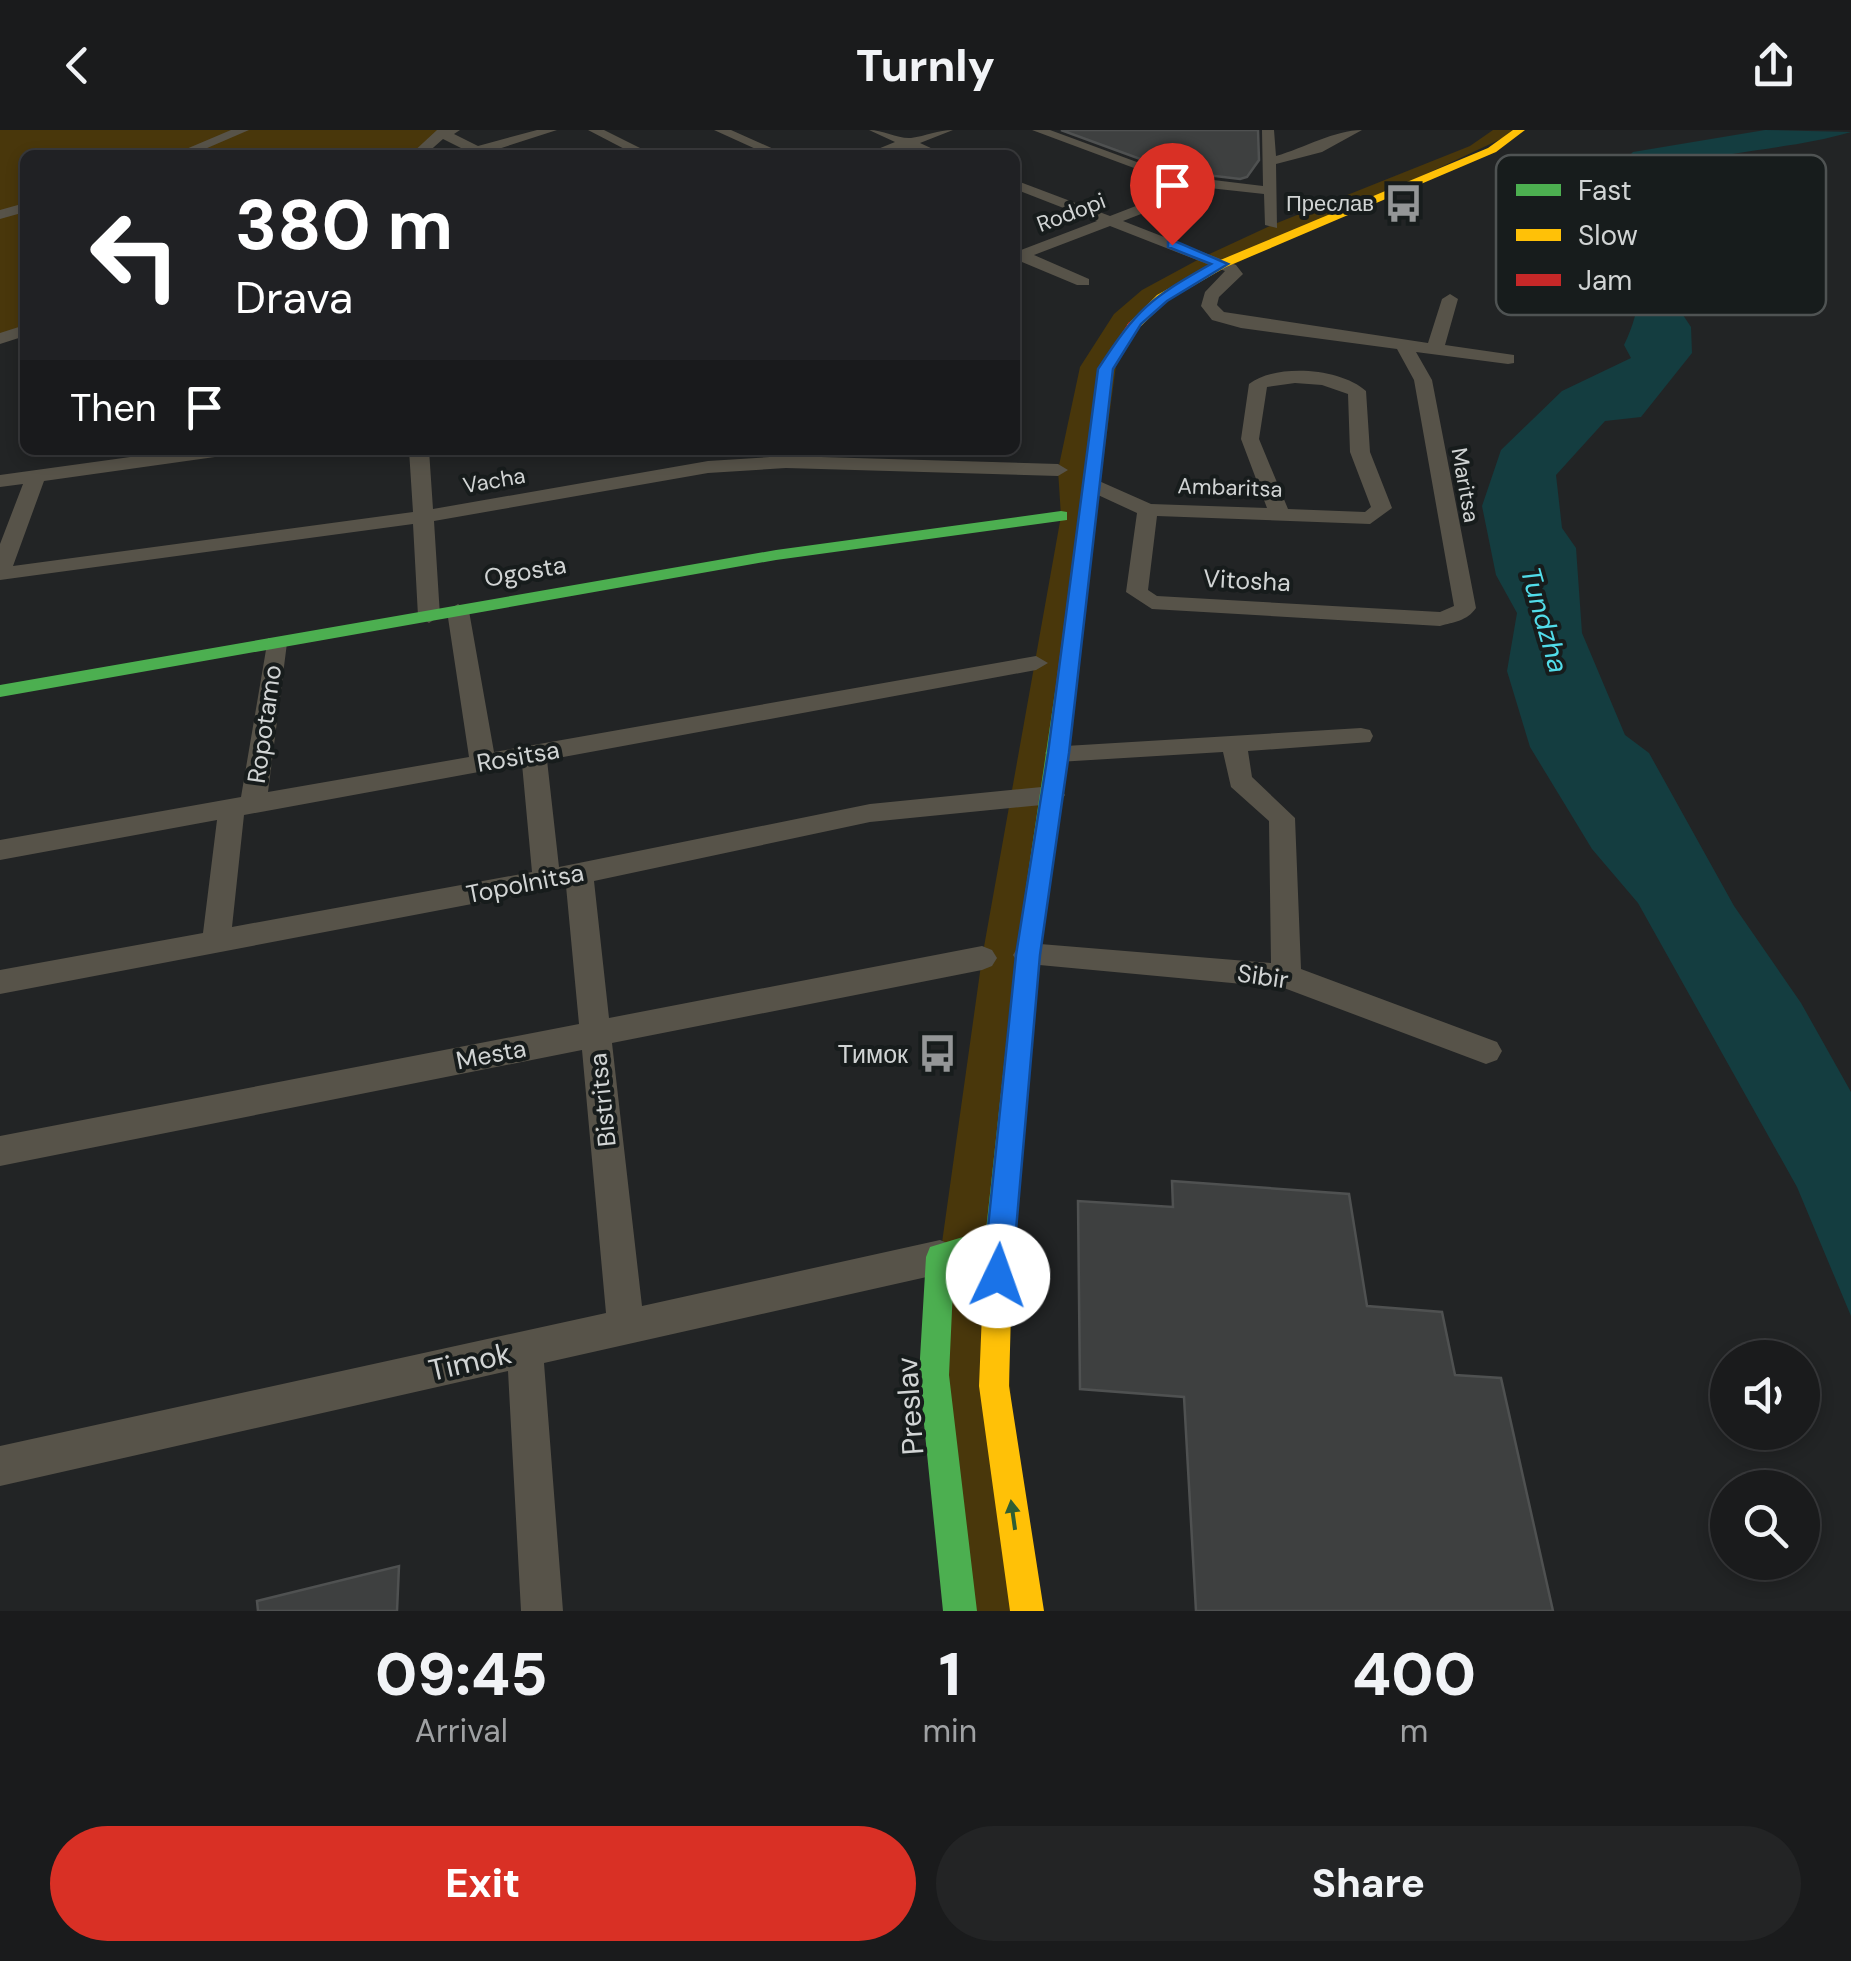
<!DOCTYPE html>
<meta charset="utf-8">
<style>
:root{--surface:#1a1b1c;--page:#232425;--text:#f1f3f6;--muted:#9fa1a3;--line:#38393b;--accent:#d93025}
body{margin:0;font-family:"DM Sans",sans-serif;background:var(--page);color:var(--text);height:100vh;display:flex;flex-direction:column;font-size:38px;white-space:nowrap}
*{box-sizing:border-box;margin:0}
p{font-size:32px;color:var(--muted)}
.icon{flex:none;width:55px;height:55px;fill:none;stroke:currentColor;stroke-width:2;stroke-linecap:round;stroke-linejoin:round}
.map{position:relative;height:1481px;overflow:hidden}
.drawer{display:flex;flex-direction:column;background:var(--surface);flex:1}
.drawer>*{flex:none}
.banner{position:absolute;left:20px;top:20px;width:1000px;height:305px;border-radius:15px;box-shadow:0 5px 15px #0003,0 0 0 2px var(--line);background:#202124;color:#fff;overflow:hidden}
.fabs{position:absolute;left:1710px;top:1210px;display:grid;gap:20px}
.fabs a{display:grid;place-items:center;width:110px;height:110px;border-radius:50%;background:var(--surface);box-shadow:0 5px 15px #0003,0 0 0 2px var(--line);font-size:50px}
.pin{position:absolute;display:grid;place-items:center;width:85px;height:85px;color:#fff;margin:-102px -42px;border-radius:50% 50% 50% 0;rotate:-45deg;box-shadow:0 0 10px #0007}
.pin .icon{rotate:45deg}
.me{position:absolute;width:110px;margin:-55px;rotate:3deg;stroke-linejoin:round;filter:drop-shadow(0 0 8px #0008)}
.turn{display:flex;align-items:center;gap:35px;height:210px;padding:0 50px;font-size:45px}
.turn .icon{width:130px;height:130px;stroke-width:2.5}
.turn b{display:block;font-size:70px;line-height:85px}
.then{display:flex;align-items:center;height:95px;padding:0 50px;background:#0003;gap:20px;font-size:38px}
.eta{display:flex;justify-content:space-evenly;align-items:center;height:170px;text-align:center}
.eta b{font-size:60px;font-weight:800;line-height:70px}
.cta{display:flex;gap:20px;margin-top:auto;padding:20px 50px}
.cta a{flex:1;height:115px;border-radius:60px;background:var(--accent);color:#fff;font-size:40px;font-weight:800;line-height:115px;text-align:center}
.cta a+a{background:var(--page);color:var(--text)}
header{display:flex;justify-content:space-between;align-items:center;height:130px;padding:0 50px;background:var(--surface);font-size:45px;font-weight:800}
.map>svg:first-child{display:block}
.green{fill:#49370b}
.water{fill:#143d40}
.building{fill:#3e4040;stroke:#4f5151;stroke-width:2.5}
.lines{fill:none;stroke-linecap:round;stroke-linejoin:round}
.street{fill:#575349;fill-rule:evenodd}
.fast{fill:#4caf50;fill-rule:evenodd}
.slow{fill:#ffc107;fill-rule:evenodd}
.jam{fill:#c62828;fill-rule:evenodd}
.oneway{fill:#2f5e33}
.route{fill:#1a73e8;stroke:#114b97;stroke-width:2.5}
.labels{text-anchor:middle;stroke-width:8;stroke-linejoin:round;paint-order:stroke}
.far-poi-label{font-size:22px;fill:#d1d4d4;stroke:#171c1c;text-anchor:end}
.far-street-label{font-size:22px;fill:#d1d4d4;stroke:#171c1c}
.street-label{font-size:25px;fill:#d1d4d4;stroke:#171c1c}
.poi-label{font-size:25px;fill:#d1d4d4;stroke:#171c1c;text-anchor:end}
.water-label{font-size:28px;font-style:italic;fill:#51dce9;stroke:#171c1c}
.near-street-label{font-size:30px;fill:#d1d4d4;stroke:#171c1c}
.key{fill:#171c1c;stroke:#4f5353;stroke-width:2.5}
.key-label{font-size:28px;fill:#d1d4d4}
</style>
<header><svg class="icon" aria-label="back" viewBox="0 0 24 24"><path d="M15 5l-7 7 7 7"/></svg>Turnly<svg class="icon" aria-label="share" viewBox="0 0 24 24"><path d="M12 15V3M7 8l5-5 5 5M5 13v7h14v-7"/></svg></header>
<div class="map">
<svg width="1851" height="1481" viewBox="0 0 1851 1481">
<rect width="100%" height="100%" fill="#222425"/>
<!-- green -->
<path class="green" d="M 0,0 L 454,0 L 417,25 L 25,25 L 25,200 L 0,209 Z
M 1493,0 L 1520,0 L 1162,168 L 1119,213 L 999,1110 L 1027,1481 L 960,1481 L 940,1127 L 982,828 L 1061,386 L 1058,340 L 1080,237 L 1114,184 L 1142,160 L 1203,127 L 1272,95 L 1470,16 Z"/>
<!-- water -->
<path class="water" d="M 1765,0 L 1851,2 C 1794,19 1735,19 1679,36 C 1674,45 1664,55 1662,65 C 1656,94 1684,134 1685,169 L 1677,176 L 1691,197 L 1692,223 L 1641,287 L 1605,291 L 1556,345 L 1562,398 L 1576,418 L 1582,503 L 1625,605 L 1649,623 L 1734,776 L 1801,873 L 1851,962 L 1851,1186 L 1797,1057 L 1638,773 L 1592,719 L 1530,617 L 1507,541 L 1517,483 L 1496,445 L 1482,376 L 1501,320 L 1562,261 L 1631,228 L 1624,215 C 1651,158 1637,132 1601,84 L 1607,48 L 1633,22 Z"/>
<!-- building -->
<path class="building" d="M 1061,0 L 1258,0 L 1259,30 L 1247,47 L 1240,49 L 1173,41 Z
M 1172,1051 L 1349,1064 L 1367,1176 L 1442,1182 L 1455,1245 L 1501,1248 L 1553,1481 L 1196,1481 L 1184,1267 L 1080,1259 L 1078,1071 L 1173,1077 Z
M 399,1436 L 397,1481 L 258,1481 L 257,1471 Z"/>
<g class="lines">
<!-- street -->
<path class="street" d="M 231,0 L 249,0 L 191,25 L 172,25 Z
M 437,0 L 460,0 L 454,4 L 478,16 L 537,0 L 557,0 L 489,22 L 492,25 L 475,25 L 443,9 L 425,25 L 410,25 Z
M 588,0 L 604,0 L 654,25 L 636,25 Z
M 714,0 L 731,0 L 787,25 L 769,25 Z
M 869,0 C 883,0 898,9 911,8 C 926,6 938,0 953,0 L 920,13 L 946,25 C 932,25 917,17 905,18 C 890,19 879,25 863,25 L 895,12 Z
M 1032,0 L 1050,0 L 1172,45 L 1263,56 L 1262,0 L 1274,0 L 1276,26 C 1304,18 1335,0 1362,0 L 1322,22 L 1276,34 L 1277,98 L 1265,95 L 1264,64 L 1191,56 L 1177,70 L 1123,91 L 1236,135 L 1243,144 L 1219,167 L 1217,175 L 1224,182 L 1428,213 L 1442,169 L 1450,164 L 1458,169 L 1445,215 L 1514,225 L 1514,233 L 1508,234 L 1416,222 L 1432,250 L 1476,478 C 1467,491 1454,492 1440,496 L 1152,479 L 1126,462 L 1137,383 L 1085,359 L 1085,351 L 1099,351 L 1151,374 L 1267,378 L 1241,309 L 1249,254 C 1276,233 1341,238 1366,261 L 1370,322 L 1392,378 L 1370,394 L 1157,386 L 1148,460 L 1157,466 L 1440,482 L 1454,476 L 1414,250 L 1397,219 L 1241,198 L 1212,190 L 1201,176 L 1205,162 L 1225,141 L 1110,96 L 1034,125 L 1089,149 L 1089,155 L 1077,155 L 1015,129 L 1015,118 L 1021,120 L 1097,91 L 1015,59 L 1015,50 L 1110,86 L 1167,64 L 1177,54 ZM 1295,253 L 1322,255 L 1348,264 L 1350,322 L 1371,377 L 1365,382 L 1288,379 L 1259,309 L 1267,257 Z
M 25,73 L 25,82 L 0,89 L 0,80 Z
M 25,195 L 25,206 L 0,214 L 0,203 Z
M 181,320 L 232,320 L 222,326 L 44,351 L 13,436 L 413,382 L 409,320 L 429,320 L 433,379 L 708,331 L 786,326 L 1058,334 L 1068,340 L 1058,346 L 786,338 L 708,343 L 434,391 L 440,486 L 429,493 L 418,486 L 413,394 L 0,450 L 0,414 L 23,354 L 0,357 L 0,345 Z
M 458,474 L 469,481 L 494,622 L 1036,526 L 1048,533 L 1036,540 L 547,630 L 559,737 L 870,674 L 1052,656 L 1061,659 L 1065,665 L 1061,671 L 1052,674 L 870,692 L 594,751 L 609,888 L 982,816 L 992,820 L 997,828 L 992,836 L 982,840 L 612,913 L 642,1176 L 940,1110 L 952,1115 L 958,1127 L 952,1139 L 940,1144 L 544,1233 L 563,1481 L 521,1481 L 508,1241 L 0,1356 L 0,1316 L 606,1183 L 582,920 L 0,1036 L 0,1006 L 579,894 L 566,756 L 0,864 L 0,840 L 203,803 L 217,690 L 0,730 L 0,710 L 241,667 L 268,508 L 284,508 L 287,513 L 268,662 L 469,627 L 447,481 ZM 522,634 L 532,742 L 232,797 L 244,685 Z
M 1361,598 L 1370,600 L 1373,606 L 1370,612 L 1248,621 L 1252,647 L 1295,688 L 1301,839 L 1497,912 L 1502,921 L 1497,930 L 1486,934 L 1284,858 L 1018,833 L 1013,825 L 1018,817 L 1028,813 L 1271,833 L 1269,691 L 1231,657 L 1223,622 L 1058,632 L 1049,629 L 1045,623 L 1049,617 Z"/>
<!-- fast -->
<path class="fast" d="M 1061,381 L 1067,382 L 1067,390 L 776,430 L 0,567 L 0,555 L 776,420 Z
M 1065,556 L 1075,562 L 1040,825 L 1013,1110 L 1009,1119 L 954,1137 L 949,1245 L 977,1481 L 943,1481 L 919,1245 L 926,1127 L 930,1117 L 986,1100 L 1016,825 L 1055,562 Z"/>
<!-- slow -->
<path class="slow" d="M 1513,0 L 1525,0 L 1496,22 L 1226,137 L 1167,171 L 1139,198 L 1127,195 L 1157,165 L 1218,131 L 1488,18 Z
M 999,1097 L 1009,1101 L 1013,1110 L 1009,1256 L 1044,1481 L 1010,1481 L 979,1256 L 985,1110 L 989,1101 Z"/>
<!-- jam -->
<path class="jam" d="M 1134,191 L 1141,195 L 1112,239 L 1075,562 L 1065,568 L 1055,562 L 1098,239 L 1129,192 Z"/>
</g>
<!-- one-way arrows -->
<defs><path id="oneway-solid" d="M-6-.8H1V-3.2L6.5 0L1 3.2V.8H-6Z" transform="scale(2.5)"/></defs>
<use class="oneway" href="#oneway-solid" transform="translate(1013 1385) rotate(-98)"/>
<!-- route -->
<path class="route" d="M 1168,112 L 1177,112 L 1228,134 L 1167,171 L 1141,194 L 1113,239 L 1069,623 L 1040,825 L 1012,1146 L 1008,1156 L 998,1161 L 987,1156 L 983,1146 L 1016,825 L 1048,623 L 1098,239 C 1137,179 1149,169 1211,134 L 1168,117 Z"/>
<!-- icons -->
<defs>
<symbol id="bus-bare" viewBox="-9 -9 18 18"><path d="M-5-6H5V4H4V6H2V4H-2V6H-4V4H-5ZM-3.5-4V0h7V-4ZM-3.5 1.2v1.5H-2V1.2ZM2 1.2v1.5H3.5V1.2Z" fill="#949697" stroke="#171c1c" stroke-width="2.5" paint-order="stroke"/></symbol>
</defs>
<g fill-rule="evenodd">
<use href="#bus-bare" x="1376" y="46" width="55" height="55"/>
<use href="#bus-bare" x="910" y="896" width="55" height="55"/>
</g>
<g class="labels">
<!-- far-poi labels -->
<g class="far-poi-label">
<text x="1374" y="81">Преслав</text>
</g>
<!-- far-street labels -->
<g class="far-street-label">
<text transform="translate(1071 82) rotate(-21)" y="8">Rodopi</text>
<text transform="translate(494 350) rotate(-10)" y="8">Vacha</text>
<text transform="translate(1466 355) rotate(80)" y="8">Maritsa</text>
<text transform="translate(1230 357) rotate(2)" y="8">Ambaritsa</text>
</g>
<!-- street labels -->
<g class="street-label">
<text transform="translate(525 441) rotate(-10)" y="9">Ogosta</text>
<text transform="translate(1247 450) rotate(3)" y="9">Vitosha</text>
<text transform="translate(264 594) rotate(-82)" y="9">Ropotamo</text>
<text transform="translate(518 626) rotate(-10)" y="9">Rositsa</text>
<text transform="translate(525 753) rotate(-11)" y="9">Topolnitsa</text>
<text transform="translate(1263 846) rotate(8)" y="9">Sibir</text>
<text transform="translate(491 924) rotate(-11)" y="9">Mesta</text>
<text transform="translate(602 970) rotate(-96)" y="9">Bistritsa</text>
</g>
<!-- poi labels -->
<g class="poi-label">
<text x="908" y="933">Тимок</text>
</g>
<!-- water labels -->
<g class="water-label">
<text transform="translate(1545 490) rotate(74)" y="10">Tundzha</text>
</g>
<!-- near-street labels -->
<g class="near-street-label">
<text transform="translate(470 1232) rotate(-13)" y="10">Timok</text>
<text transform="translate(910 1276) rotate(-94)" y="10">Preslav</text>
</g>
</g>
<!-- legend -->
<rect x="1496" y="25" width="330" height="160" rx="15" class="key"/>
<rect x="1516" y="54" width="45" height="12" fill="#4caf50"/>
<rect x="1516" y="99" width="45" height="12" fill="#ffc107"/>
<rect x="1516" y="144" width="45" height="12" fill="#c62828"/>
<g class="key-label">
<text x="1578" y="70">Fast</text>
<text x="1578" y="115">Slow</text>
<text x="1578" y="160">Jam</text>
</g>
</svg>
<div class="fabs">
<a><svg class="icon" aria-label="sound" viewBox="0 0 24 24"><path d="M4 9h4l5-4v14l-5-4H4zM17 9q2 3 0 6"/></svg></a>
<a><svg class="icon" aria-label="search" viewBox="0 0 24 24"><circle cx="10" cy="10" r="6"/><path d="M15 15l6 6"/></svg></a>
</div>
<div class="pin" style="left:1172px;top:115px;background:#d93025"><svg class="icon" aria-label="arrive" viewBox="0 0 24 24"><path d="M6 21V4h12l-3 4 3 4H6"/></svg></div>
<svg class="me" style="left:998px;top:1146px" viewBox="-20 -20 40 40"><circle r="19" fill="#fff"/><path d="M0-13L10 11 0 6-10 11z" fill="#1a73e8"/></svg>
<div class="banner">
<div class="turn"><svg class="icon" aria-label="left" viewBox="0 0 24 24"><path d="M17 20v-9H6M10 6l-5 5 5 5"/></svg><div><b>380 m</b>Drava</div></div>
<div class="then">Then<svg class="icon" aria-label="arrive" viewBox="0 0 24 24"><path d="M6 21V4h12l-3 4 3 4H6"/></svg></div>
</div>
</div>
<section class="drawer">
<div class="eta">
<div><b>09:45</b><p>Arrival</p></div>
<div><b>1</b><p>min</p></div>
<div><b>400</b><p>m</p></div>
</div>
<div class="cta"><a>Exit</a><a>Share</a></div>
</section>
